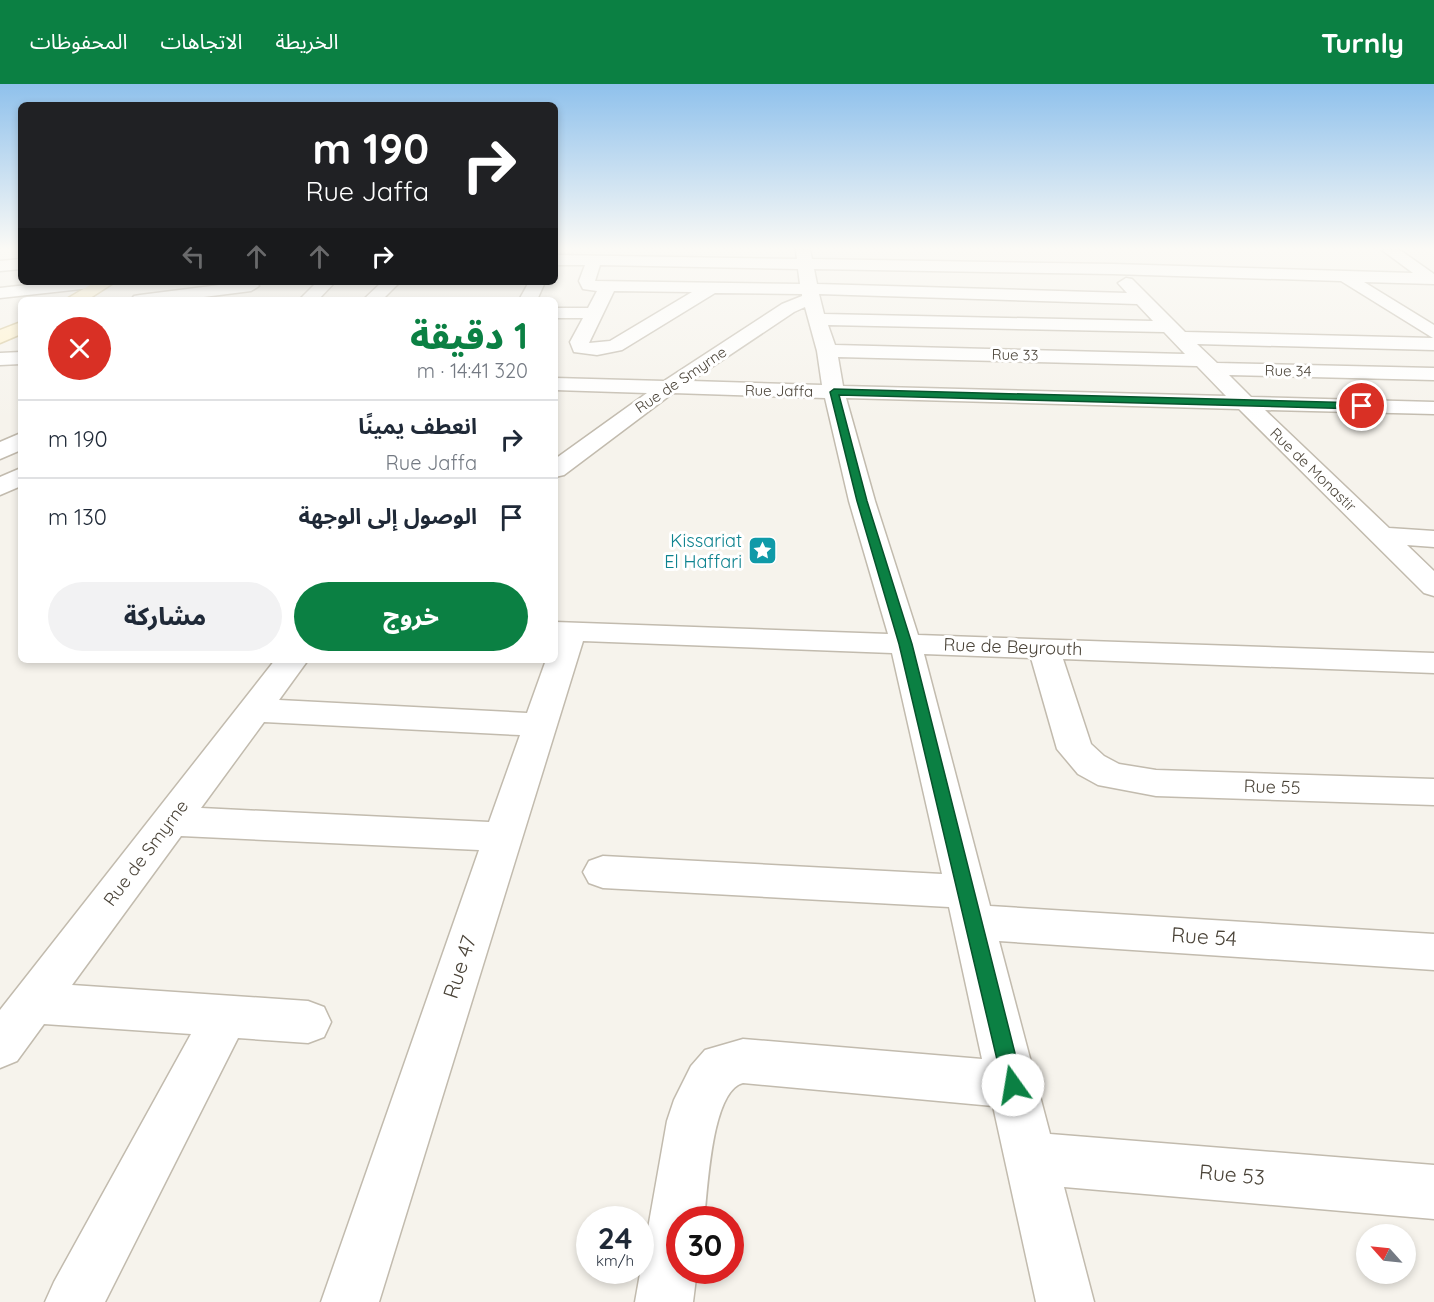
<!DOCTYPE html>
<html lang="ar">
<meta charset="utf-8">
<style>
:root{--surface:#fff;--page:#f2f2f3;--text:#1f2937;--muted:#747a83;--line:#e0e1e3;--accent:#0b8043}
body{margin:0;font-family:Quicksand,"Noto Sans Arabic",sans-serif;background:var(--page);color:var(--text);direction:rtl;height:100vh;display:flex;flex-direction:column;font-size:22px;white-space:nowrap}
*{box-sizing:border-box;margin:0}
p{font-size:20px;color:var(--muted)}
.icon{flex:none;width:33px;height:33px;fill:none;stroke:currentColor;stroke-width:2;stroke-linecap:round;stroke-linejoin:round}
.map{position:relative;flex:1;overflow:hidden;direction:ltr}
.sheet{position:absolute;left:18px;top:213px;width:540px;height:366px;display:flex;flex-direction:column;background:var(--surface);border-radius:9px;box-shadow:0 3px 9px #0003;direction:rtl}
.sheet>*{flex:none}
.hud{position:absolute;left:18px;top:18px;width:540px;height:183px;border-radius:9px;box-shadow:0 3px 9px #0003;direction:rtl;background:#202124;color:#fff;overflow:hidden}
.needle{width:39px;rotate:297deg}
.buttons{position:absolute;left:1356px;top:1140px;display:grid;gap:12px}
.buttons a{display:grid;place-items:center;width:60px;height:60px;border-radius:50%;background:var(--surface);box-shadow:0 3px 9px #0003;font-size:30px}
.speed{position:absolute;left:576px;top:1122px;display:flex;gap:12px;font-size:30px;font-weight:700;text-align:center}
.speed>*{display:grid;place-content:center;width:78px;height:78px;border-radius:50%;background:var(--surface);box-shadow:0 3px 9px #0003;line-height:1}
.speed small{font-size:15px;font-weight:400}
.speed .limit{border:9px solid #d22;background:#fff;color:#111}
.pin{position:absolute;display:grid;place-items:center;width:51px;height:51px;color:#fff;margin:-26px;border:3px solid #fff;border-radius:50%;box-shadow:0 2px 6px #0007}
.me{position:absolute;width:66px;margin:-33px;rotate:347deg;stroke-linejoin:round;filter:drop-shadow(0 0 4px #0008)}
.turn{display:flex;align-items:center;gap:21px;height:126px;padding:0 30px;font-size:27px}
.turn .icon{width:78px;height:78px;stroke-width:2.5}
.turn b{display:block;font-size:42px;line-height:51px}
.lanes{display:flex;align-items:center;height:57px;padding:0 30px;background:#0003;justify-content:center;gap:30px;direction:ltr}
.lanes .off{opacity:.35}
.round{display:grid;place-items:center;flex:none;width:63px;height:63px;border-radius:32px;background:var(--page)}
.summary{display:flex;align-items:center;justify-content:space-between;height:102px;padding:0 30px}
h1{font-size:36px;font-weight:800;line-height:45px;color:var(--accent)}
.cta{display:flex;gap:12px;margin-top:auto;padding:12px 30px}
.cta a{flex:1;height:69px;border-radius:36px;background:var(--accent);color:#fff;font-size:24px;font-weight:800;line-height:69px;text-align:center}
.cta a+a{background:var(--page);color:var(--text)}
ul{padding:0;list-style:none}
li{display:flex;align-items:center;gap:18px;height:78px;padding:0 30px;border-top:2px solid var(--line)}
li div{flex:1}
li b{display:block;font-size:22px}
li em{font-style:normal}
header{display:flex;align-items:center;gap:36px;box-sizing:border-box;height:84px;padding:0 30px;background:var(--accent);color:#fff}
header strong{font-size:28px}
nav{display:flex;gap:33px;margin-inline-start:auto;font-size:21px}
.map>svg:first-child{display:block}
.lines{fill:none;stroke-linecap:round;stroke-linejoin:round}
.street-casing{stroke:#c2bbae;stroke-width:3}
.secondary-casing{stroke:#d6c79b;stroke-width:3}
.street{fill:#fff;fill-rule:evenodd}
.secondary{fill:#fff3cd;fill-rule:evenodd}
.route{fill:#0b8043;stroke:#07532c;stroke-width:1.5}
.labels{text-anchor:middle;stroke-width:6;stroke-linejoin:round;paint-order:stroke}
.far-street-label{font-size:15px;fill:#4b4439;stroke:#fff}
.culture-label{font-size:18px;fill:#0d838f;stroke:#fff;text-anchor:end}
.street-label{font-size:18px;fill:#4b4439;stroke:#fff}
.near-street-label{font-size:21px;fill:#4b4439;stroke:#fff}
</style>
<header>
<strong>Turnly</strong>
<nav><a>الخريطة</a><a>الاتجاهات</a><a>المحفوظات</a></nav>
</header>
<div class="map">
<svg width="1434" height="1218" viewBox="0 0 1434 1218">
<rect width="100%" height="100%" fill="#f6f3ec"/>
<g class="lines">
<defs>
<path id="street" d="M 796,166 L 810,166 L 812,175 L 1113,180 L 1413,189 L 1382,166 L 1400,166 L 1434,190 L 1434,200 L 1364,198 L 1434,241 L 1434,266 L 1197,260 L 1217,279 L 1434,284 L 1434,296 L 1229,291 L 1251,313 L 1434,318 L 1434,330 L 1265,326 L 1389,444 L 1434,447 L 1434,463 L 1407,461 L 1434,487 L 1434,512 L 1424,509 L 1239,325 L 846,314 L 875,417 L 918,551 L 1434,569 L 1434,589 L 1063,575 L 1091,660 L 1104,672 L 1119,680 L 1156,686 L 1434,695 L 1434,721 L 1156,712 L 1098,701 L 1078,690 L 1057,665 L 1031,574 L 924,570 L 990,822 L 1434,850 L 1434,886 L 999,857 L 1050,1050 L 1434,1081 L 1434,1135 L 1064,1103 L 1094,1218 L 1036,1218 L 993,1022 L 743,999 C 711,1007 708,1106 704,1136 L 680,1136 L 680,1186 L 697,1186 L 693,1218 L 635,1218 L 667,1037 L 674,1016 L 691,982 L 705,966 L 743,955 L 982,975 L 949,823 L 603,804 L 589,799 L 583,788 L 589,777 L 603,772 L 942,790 L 892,569 L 583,557 L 379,1218 L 321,1218 L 479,766 L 181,752 L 72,901 L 308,917 L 324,923 L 331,938 L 324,953 L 308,959 L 238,954 L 105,1218 L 45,1218 L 54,1198 L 191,950 L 44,940 L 17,977 L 0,984 L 0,926 L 275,576 L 308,576 L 279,616 L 527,629 L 546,576 L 555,576 L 555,538 L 888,550 L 849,417 L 825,314 L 673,309 L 564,391 L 555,393 L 555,375 L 647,309 L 555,306 L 555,294 L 664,297 L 782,220 L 802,212 L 802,210 L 715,209 L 622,266 L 597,271 L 574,268 L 570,258 L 583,234 L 555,234 L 555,224 L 588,224 L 597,207 L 583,205 L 579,197 L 585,181 L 555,181 L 555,171 L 797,175 ZM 600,181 L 798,185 L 800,200 L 595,197 ZM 814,185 L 1113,190 L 1341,197 L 1433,254 L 1185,248 L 1132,195 L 1126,194 L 1118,199 L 1127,209 L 817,200 ZM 614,207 L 692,208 L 610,257 L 589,259 ZM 819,210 L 1137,220 L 1153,237 L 824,230 ZM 805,223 L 817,267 L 822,301 L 691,297 L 794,228 ZM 828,241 L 1164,248 L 1185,270 L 835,261 ZM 838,273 L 1197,282 L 1226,312 L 843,302 ZM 264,638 L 520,651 L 489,738 L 201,724 Z
M 21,175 L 21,185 L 0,187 L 0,177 Z
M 54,198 L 108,198 L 100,203 L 0,214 L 0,204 Z
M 243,198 L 255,198 L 259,202 L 251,207 L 180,216 L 131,216 L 134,212 L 140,211 Z
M 317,198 L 335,198 L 318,216 L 299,216 Z
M 382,198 L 400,198 L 382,216 L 363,216 Z
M 529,198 L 545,198 L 537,216 L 519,216 Z
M 21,268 L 21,280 L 0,281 L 0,269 Z
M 21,349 L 21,366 L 0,375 L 0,358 Z
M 21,384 L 21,402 L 0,411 L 0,393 Z"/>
<path id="secondary" d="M 95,198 L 115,198 L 87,216 L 65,216 Z
M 21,238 L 21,250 L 0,259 L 0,246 Z"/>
</defs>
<!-- street casing -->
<use href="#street" class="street-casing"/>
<!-- secondary casing -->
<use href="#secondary" class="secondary-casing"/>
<!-- street -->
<use href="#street" class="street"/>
<!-- secondary -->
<use href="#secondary" class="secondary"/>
</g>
<!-- sky -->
<linearGradient id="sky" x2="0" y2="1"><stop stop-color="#8fc1ec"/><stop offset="0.49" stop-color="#fbfaf6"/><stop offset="1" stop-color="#fbfaf6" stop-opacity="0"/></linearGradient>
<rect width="1434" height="336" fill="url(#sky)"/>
<!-- route -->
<path class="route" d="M 834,305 L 1362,319 L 1367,322 L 1362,325 L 839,311 L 867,417 L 912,560 L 1023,1001 L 1020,1008 L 1013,1010 L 1006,1008 L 1003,1001 L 899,560 L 857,417 L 830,308 Z"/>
<!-- icons -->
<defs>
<symbol id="sight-square" viewBox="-11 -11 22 22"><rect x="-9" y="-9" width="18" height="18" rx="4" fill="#0f9aa8" stroke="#fff"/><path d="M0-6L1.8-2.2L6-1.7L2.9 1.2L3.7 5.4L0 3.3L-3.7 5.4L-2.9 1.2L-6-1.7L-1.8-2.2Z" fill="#fff"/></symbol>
</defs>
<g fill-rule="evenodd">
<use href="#sight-square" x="746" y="450" width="33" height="33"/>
</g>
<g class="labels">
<!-- far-street labels -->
<g class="far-street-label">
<text transform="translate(1015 271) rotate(1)" y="5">Rue 33</text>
<text transform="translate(1288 287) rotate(1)" y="5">Rue 34</text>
<text transform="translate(681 296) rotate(-34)" y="5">Rue de Smyrne</text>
<text transform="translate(779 307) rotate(1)" y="5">Rue Jaffa</text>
<text transform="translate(1313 386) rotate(44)" y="5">Rue de Monastir</text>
</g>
<!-- culture labels -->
<g class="culture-label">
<text x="742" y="463">Kissariat<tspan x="742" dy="21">El Haffari</tspan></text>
</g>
<!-- street labels -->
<g class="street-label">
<text transform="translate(1013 563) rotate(2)" y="6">Rue de Beyrouth</text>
<text transform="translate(1272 703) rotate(2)" y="6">Rue 55</text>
<text transform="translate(146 769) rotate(-53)" y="6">Rue de Smyrne</text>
</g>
<!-- near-street labels -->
<g class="near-street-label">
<text transform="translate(1204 853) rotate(4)" y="7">Rue 54</text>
<text transform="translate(460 883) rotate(-72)" y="7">Rue 47</text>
<text transform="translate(1232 1091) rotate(5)" y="7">Rue 53</text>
</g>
</g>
</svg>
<div class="buttons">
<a><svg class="needle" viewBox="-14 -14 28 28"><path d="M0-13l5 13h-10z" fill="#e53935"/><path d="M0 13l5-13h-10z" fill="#747a83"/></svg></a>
</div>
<div class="speed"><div>24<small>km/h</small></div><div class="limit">30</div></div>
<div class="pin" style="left:1362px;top:322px;background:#d93025"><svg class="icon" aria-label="arrive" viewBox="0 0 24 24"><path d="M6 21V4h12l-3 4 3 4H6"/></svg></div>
<svg class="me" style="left:1013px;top:1001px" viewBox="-20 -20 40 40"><circle r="19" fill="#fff"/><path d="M0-13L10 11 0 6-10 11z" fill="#0b8043"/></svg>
<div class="hud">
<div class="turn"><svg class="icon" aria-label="right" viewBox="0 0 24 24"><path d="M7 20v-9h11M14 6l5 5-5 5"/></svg><div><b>190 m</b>Rue Jaffa</div></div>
<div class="lanes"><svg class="icon off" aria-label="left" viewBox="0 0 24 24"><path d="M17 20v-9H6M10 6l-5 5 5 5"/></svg><svg class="icon off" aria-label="ahead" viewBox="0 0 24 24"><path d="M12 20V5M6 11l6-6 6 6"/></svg><svg class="icon off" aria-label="ahead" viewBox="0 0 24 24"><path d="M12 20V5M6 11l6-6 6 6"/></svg><svg class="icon" aria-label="right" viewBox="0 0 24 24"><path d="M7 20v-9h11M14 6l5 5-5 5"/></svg></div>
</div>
<section class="sheet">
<div class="summary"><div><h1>1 دقيقة</h1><p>320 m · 14:41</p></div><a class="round" style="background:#d93025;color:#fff"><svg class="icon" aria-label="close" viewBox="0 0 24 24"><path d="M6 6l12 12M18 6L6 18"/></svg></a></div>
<ul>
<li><svg class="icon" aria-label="right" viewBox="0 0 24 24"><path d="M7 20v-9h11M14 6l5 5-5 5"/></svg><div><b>انعطف يمينًا</b><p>Rue Jaffa</p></div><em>190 m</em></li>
<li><svg class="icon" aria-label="arrive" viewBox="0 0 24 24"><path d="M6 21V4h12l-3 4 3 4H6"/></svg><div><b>الوصول إلى الوجهة</b></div><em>130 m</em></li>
</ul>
<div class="cta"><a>خروج</a><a>مشاركة</a></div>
</section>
</div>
